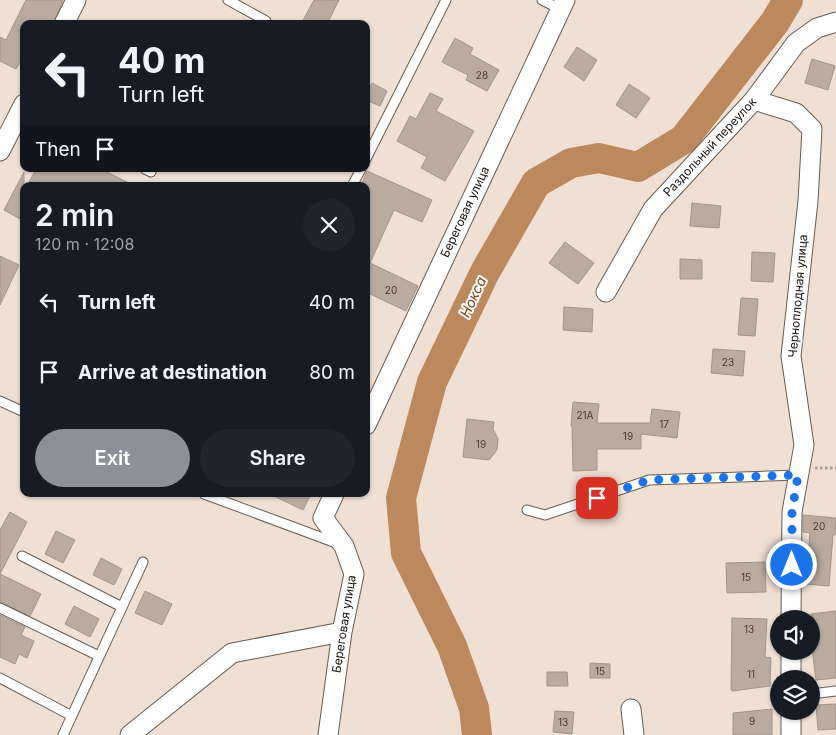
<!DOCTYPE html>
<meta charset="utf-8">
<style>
:root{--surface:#171b24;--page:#20242c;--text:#f1f3f6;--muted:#9ea1a6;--accent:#8c9099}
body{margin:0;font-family:Inter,sans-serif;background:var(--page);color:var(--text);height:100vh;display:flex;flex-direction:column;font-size:19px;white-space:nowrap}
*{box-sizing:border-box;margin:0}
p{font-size:16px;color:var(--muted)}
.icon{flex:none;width:28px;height:28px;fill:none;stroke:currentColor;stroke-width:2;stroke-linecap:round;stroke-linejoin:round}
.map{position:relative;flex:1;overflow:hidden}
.panel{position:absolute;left:20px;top:182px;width:350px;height:315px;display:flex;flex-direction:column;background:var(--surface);border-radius:10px;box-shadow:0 1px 4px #0004}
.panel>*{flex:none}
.guide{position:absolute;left:20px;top:20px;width:350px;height:152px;border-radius:10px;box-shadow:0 1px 4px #0004;background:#171b24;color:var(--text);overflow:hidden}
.fabs{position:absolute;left:770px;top:610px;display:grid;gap:10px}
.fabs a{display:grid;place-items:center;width:50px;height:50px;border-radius:50%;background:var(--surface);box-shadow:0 1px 4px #0004;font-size:25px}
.pin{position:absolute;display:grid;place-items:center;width:42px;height:42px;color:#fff;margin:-21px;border-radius:10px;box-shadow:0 2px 8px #0006}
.me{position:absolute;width:55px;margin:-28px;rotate:0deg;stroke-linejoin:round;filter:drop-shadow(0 0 4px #0008)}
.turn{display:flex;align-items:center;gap:18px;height:105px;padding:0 15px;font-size:22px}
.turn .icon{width:65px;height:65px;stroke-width:2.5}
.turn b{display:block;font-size:35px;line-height:42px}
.then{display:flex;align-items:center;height:48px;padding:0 15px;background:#0003;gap:10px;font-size:19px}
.round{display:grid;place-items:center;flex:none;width:52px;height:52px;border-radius:26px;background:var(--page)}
.head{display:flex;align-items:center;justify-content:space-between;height:85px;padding:0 15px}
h1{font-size:30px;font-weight:600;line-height:38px}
.button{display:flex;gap:10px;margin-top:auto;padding:10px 15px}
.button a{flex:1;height:58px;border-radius:30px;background:var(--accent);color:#fff;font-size:20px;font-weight:600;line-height:58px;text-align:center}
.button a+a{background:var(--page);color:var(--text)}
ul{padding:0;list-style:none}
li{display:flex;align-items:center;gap:15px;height:70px;padding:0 15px}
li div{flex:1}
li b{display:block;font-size:19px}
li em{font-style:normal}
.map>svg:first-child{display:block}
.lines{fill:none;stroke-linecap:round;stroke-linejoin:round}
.river{stroke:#bc885d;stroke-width:30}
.building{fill:#bbab9f;stroke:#a39488}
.service-casing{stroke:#695b50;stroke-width:11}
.minor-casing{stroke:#695b50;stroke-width:21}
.path{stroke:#ac9e95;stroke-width:3;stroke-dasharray:2.5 2.5;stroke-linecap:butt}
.service{stroke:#fff;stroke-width:9}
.minor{stroke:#fff;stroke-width:19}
.route{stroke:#1a73e8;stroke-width:9;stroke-dasharray:0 16.2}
.labels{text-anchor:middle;stroke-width:4;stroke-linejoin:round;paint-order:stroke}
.number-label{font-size:10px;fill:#423933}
.street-label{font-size:12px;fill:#19130f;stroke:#fff}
.water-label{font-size:14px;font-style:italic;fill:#741;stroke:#fff}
</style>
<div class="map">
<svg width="836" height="735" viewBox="0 0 836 735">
<rect width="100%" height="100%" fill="#f0dfd3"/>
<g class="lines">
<!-- river -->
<path class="river" d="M 477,735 L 474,708 L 452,646 L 406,553 L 401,498 L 432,382 L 485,272 L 536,183 L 571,163 L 599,158 L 638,167 L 684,139 L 775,22 L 788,0"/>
</g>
<!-- building -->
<path class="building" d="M 26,0 L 63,0 L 53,24 L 24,24 L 24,55 L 16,69 L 0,61 L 0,37 L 6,40 Z
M 314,0 L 339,0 L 327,24 L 301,24 Z
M 455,38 L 473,48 L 470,54 L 499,70 L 487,91 L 466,80 L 468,75 L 442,62 Z
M 577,47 L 597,60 L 584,81 L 564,67 Z
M 812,59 L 835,66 L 828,90 L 805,83 Z
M 372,83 L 387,91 L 380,106 L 366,100 L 366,95 Z
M 629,84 L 650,98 L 636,118 L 616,105 Z
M 430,93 L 443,99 L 436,111 L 474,131 L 445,181 L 421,168 L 427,157 L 397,141 L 410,116 L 416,119 Z
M 36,169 L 101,169 L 135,186 L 27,186 Z
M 367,171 L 432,200 L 422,222 L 394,210 L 370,263 L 418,286 L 406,311 L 366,292 L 366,186 L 361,186 Z
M 24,172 L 24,221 L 4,210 Z
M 692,203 L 721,206 L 719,228 L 690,226 Z
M 565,242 L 594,263 L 578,284 L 549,263 Z
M 752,252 L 775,253 L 773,282 L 751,281 Z
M 0,256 L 19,265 L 0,305 Z
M 680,259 L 702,260 L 702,279 L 680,279 Z
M 741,298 L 758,299 L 755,336 L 738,335 Z
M 564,307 L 593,309 L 592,332 L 563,330 Z
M 713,349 L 745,351 L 743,376 L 711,373 Z
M 573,402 L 599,404 L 597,423 L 650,423 L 652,409 L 680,412 L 677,438 L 641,434 L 641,449 L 597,449 L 597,470 L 573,471 L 572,426 L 571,426 Z
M 467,419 L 494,422 L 493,429 L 498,439 L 497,450 L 489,460 L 463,457 Z
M 270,494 L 311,494 L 303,510 Z
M 10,512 L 27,522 L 0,574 L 41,594 L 30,616 L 0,602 L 0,530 Z
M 803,515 L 836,518 L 835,535 L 833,535 L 829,586 L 806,584 L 810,533 L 803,532 Z
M 56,531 L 75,540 L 63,563 L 45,554 Z
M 101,558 L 122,569 L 114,585 L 93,575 Z
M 765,562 L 766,592 L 727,593 L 726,563 Z
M 145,591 L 172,604 L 162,625 L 135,613 Z
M 74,606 L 99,619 L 90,637 L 65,624 Z
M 836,611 L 836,678 L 816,680 L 811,640 L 811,614 Z
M 0,615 L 25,627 L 21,635 L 34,641 L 27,658 L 19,654 L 15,664 L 0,657 Z
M 732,618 L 767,619 L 765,657 L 771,658 L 770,686 L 733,691 L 731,690 Z
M 590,663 L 610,664 L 610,678 L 590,678 Z
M 547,672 L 567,672 L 568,686 L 547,686 Z
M 836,704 L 836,729 L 818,730 L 816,705 Z
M 772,709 L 772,735 L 733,735 L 733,713 Z
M 555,711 L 574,712 L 572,734 L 553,732 Z"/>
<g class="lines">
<defs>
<path id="service" d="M 228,0 L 266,21
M 542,0 L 560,9
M 366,159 L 446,0
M 145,169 L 151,172
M 352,186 L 361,169
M 0,401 L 24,412
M 204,494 L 339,544
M 527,510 L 545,515 L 649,480 L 798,475
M 22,556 L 122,607
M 0,608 L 99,656
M 0,678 L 72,716
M 811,694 L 836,691
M 63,735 L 143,562"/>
<path id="minor" d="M 64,24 L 76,0
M 754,100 L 796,113 L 812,129 L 808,201 L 791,356 L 804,445 L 792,512 L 791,619
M 0,151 L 24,104
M 606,292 L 653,209 L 754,100 L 796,43 L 817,28 L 836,22
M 366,425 L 565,0
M 791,679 L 791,651
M 631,709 L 634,735
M 130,735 L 232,653 L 342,632
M 328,735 L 342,632 L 354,574 L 344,546 L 323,518 L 334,494
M 791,735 L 791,711"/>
</defs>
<!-- service casing -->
<use href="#service" class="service-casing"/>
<!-- minor casing -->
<use href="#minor" class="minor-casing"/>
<!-- path -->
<path class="path" d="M 815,468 L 836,468"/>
<!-- service -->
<use href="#service" class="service"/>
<!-- minor -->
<use href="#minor" class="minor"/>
</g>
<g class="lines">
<!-- route -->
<path class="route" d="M 597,498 L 649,480 L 798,475 L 792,512 L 792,565"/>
</g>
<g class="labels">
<!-- number labels -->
<g class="number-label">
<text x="482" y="79">28</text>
<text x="391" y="294">20</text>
<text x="728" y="366">23</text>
<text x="585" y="419">21А</text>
<text x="664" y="428">17</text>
<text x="628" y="440">19</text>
<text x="481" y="448">19</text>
<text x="819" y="530">20</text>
<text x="746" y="581">15</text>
<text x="749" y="633">13</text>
<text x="600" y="675">15</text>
<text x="751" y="678">11</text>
<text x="752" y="725">9</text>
<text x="563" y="726">13</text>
</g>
<!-- street labels -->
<g class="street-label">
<text transform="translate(710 147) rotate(-47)" y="4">Раздольный переулок</text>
<text transform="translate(465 212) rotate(-65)" y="4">Береговая улица</text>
<text transform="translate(798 296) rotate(-85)" y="4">Черноплодная улица</text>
<text transform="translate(344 624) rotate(-81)" y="4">Береговая улица</text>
</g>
<!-- water labels -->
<g class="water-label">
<text transform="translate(473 297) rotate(-65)" y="5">Нокса</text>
</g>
</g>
</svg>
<div class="fabs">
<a><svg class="icon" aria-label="sound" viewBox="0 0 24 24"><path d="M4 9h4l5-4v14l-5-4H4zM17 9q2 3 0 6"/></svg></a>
<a><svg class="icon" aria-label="layers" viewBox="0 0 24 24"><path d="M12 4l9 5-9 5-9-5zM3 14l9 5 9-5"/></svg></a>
</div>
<div class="pin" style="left:597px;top:498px;background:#d93025"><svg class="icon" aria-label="arrive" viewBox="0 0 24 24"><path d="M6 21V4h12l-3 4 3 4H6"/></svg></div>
<svg class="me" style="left:792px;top:565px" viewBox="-20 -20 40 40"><circle r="17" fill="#1a73e8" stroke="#fff" stroke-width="3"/><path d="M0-11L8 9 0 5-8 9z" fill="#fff"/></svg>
<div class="guide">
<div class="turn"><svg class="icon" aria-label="left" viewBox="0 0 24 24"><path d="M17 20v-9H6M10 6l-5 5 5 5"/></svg><div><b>40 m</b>Turn left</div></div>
<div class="then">Then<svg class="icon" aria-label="arrive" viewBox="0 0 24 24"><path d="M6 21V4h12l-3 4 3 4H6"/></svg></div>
</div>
<section class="panel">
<div class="head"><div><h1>2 min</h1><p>120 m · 12:08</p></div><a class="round"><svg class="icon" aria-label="close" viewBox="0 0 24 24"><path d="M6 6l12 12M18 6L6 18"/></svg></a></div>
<ul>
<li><svg class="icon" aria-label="left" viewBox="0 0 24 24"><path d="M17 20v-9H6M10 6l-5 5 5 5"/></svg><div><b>Turn left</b></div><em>40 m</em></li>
<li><svg class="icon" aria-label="arrive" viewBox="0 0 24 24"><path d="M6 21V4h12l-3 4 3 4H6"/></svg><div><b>Arrive at destination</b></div><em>80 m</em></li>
</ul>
<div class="button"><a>Exit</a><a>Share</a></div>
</section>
</div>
